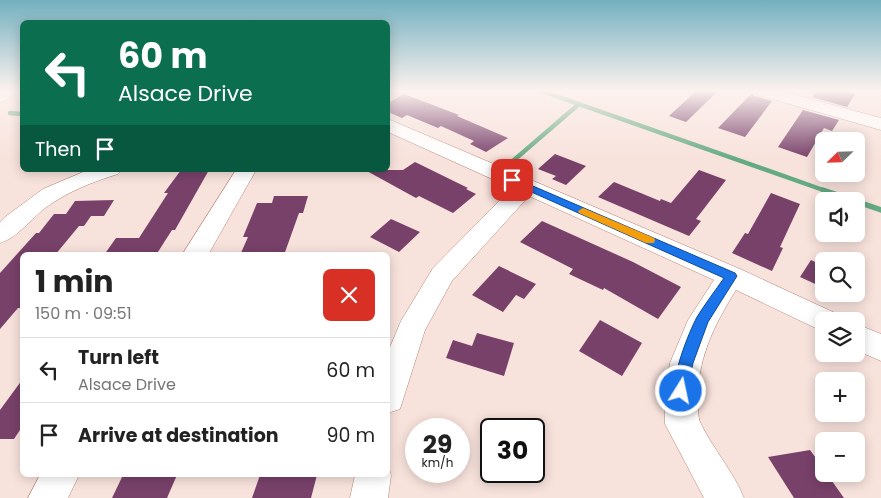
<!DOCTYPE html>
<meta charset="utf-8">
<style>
:root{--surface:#fff;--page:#f6f6f6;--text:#222;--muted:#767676;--line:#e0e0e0}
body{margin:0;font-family:Poppins,sans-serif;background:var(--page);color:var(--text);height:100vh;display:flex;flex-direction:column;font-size:19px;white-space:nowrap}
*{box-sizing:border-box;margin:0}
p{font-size:16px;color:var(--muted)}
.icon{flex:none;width:28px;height:28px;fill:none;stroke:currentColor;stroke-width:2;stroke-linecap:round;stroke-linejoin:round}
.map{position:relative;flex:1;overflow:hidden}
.panel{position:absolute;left:20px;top:252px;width:370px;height:225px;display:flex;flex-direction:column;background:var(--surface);border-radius:8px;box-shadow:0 2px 12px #0003}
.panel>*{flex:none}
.top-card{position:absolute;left:20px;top:20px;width:370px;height:152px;border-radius:8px;box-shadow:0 2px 12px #0003;background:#0b6e4f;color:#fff;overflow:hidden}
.needle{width:32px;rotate:247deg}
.buttons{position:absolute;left:815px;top:132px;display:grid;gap:10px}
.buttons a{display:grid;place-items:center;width:50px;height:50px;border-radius:8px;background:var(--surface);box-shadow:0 2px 12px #0003;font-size:25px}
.speed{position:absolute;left:405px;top:418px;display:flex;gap:10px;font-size:25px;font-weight:700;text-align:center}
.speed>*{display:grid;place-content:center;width:65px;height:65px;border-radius:50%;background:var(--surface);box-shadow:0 2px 12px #0003;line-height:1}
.speed small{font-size:12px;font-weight:400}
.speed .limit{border:2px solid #111;border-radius:8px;background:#fff;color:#111}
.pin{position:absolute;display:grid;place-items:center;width:42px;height:42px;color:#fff;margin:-21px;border-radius:10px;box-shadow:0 2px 8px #0006}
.me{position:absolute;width:55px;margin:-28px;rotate:10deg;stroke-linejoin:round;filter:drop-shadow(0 0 4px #0008)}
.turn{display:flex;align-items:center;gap:18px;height:105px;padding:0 15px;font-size:22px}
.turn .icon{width:65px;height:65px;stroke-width:2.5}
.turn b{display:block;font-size:35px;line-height:42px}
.then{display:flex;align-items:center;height:48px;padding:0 15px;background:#0003;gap:10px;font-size:19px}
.round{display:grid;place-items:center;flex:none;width:52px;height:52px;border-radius:8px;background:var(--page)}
.summary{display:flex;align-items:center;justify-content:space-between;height:85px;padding:0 15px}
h1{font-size:30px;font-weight:700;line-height:38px}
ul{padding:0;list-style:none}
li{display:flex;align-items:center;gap:15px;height:65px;padding:0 15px;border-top:1px solid var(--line)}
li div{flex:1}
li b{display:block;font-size:19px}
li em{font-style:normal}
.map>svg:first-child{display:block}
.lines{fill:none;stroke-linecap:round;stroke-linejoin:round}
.stream-far1{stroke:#64aa82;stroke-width:4.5}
.stream{stroke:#64aa82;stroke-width:5.5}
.building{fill:#78416a}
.minor-casing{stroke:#b78677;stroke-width:1}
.minor{fill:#fff;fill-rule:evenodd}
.route{fill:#1a73e8;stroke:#114b97}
.slow{fill:#f59e0b}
</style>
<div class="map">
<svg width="881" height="498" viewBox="0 0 881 498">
<rect width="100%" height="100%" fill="#f8e2dc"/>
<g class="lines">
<!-- stream-far1 -->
<path class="stream-far1" d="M 539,90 L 826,191
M 10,113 L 22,114
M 507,166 L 579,104"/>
<!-- stream -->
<path class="stream" d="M 823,190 L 881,210"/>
</g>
<!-- building -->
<path class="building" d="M 697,90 L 719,90 L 686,122 L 669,116 Z
M 818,90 L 838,90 L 855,94 L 847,107 L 812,97 Z
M 752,93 L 754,96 L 772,101 L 745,137 L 718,128 Z
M 404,94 L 459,115 L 457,116 L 508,138 L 486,152 L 470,144 L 474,141 L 441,126 L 438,128 L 407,115 L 402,118 L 388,112 L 388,103 Z
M 803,110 L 839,120 L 832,131 L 824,128 L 807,157 L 778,147 Z
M 555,154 L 586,166 L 566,185 L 552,179 L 556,176 L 538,169 Z
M 415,162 L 468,188 L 466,189 L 476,194 L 453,213 L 419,196 L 416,198 L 365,170 L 403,170 Z
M 181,170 L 209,170 L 175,230 L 172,230 L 156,255 L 104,255 L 116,238 L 139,238 L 168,193 L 164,193 Z
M 699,170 L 726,180 L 696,219 L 701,221 L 689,236 L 598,197 L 614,182 L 660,201 L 661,199 L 671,203 Z
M 771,193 L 800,204 L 780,247 L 783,248 L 772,271 L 732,253 L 745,233 L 748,234 Z
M 274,196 L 308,196 L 303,213 L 299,213 L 284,255 L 240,255 L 248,237 L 243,237 L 257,203 L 272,203 Z
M 114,200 L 104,216 L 91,216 L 84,226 L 79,226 L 55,255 L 22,255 L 22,308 L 18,308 L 0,329 L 0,273 L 36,233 L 39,233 L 54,214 L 66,214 L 75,201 Z
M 391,219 L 420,232 L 399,252 L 370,237 Z
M 542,221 L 633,262 L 681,287 L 658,319 L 604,288 L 603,290 L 569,274 L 573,269 L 520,242 Z
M 811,260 L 824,266 L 824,288 L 800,277 Z
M 499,266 L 536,284 L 524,299 L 516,295 L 503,312 L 472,295 Z
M 600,320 L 642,343 L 622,376 L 579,351 Z
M 477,333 L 514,343 L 504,376 L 446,358 L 453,340 L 472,346 Z
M 22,380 L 22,427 L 14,439 L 0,439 L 0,410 Z
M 810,450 L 824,469 L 824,474 L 827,474 L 844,498 L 794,498 L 768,457 Z
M 123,475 L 177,475 L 167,498 L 112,498 Z
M 260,475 L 317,475 L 311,498 L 252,498 Z"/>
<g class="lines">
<defs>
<path id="minor" d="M 0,90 L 15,90 L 6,101 L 0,102 Z
M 753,90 L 778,90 L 881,118 L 881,130 L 755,94 Z
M 388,119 L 740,269 L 835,313 L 839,321 L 824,321 L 824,332 L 736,290 C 714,325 696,361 698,404 C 698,409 698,417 700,422 C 713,449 733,471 744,498 L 704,498 L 665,424 L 665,391 L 670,363 L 688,320 L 714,280 L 529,196 L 452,281 L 425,330 L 400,409 L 388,413 L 388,352 L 401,321 L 433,268 L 512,188 L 388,132 Z
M 88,170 L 121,170 L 118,174 C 92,182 67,192 45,208 C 31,219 17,238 0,243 L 0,222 L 5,217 L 43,189 Z
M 236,170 L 256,170 L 208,255 L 182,255 Z
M 856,324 L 881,334 L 881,361 L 856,350 Z
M 388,465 L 391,475 L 388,498 L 350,498 L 355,475 L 388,475 Z
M 40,475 L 79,475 L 68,498 L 28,498 Z"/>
</defs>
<!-- minor casing -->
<use href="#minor" class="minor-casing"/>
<!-- minor -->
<use href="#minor" class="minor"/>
</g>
<!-- sky -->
<linearGradient id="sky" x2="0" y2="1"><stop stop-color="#73b0bf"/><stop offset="0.57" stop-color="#fcf2ef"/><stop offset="1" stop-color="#fcf2ef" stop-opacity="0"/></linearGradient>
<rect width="881" height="159" fill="url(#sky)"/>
<!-- route -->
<path class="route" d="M 512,177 L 735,273 L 737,276 L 708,322 L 693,363 L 686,396 L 681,398 L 676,396 C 669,381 689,332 697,317 C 705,304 715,291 724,278 L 509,182 L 509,178 Z"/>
<!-- slow -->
<path class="slow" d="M 583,208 L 654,238 L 655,240 L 654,243 L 646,243 L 579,213 L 578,211 Z"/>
</svg>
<div class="buttons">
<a><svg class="needle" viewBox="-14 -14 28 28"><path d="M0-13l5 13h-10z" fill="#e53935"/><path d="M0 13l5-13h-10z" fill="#767676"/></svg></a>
<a><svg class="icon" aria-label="sound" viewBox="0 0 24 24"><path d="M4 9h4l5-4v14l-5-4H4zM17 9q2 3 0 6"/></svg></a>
<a><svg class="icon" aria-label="search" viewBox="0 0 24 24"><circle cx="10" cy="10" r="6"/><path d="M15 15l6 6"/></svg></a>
<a><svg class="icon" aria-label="layers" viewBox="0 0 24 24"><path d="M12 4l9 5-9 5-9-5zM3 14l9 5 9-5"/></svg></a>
<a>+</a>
<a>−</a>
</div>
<div class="speed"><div>29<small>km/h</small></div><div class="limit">30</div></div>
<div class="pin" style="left:512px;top:180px;background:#d93025"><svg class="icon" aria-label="arrive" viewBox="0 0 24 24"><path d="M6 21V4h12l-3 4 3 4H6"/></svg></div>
<svg class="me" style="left:681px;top:391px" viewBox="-20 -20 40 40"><circle r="17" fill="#1a73e8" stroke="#fff" stroke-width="3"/><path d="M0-11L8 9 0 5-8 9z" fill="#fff"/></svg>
<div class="top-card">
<div class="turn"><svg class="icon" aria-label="left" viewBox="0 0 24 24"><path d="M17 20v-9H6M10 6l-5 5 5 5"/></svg><div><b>60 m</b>Alsace Drive</div></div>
<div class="then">Then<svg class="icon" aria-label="arrive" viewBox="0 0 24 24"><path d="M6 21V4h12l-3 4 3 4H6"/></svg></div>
</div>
<section class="panel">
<div class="summary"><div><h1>1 min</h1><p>150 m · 09:51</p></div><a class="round" style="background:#d93025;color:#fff"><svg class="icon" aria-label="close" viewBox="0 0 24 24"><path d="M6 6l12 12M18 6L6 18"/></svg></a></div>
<ul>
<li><svg class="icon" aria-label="left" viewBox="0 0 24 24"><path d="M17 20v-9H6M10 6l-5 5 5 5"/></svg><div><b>Turn left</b><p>Alsace Drive</p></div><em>60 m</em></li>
<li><svg class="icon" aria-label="arrive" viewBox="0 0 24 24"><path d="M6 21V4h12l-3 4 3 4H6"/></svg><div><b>Arrive at destination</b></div><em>90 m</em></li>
</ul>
</section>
</div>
